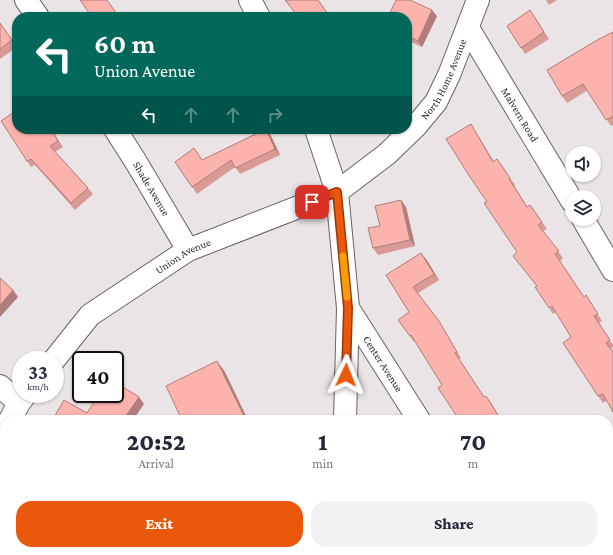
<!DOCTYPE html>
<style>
:root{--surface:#fff;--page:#f2f2f3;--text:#1f2937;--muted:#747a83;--accent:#ea580c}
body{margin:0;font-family:"Crimson Pro",serif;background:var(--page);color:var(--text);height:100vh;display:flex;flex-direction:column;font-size:15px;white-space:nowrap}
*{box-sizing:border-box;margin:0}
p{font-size:13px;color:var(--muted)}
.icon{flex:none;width:22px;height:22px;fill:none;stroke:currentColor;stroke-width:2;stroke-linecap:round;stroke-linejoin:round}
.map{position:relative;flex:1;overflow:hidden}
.details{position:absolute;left:0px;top:415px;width:613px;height:140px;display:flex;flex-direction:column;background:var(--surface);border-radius:16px 16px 0 0;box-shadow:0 1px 3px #0004}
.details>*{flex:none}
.hud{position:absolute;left:12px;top:12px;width:400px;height:122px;border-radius:16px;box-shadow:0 1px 3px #0004;background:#00695c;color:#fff;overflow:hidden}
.fabs{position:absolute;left:565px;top:146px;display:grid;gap:8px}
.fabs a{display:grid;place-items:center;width:36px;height:36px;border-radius:50%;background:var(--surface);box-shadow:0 1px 3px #0004;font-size:20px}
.speed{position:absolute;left:12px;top:351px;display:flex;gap:8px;font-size:20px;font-weight:700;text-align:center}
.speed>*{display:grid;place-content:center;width:52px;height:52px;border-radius:50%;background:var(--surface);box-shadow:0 1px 3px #0004;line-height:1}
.speed small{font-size:10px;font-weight:400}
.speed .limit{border:2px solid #111;border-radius:6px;background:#fff;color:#111}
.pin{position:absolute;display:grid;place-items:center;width:34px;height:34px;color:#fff;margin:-17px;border-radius:8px;box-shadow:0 2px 6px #0006}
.me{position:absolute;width:44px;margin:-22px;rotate:2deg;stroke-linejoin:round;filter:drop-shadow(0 0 3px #0008)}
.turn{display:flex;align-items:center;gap:14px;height:84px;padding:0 16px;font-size:18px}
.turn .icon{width:52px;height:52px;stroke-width:2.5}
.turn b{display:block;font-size:28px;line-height:34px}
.lanes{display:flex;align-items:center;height:38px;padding:0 16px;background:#0003;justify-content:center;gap:20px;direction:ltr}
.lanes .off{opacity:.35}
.eta{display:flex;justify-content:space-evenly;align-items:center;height:68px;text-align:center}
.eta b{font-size:24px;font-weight:800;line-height:28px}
.cta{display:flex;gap:8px;margin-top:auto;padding:8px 16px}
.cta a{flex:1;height:46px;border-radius:16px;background:var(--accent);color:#fff;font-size:16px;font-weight:800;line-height:46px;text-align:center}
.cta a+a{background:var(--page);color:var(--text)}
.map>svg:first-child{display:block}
.forest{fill:#e2976c}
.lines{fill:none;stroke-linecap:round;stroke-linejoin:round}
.street-casing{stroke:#686365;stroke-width:24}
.secondary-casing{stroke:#686365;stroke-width:24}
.street{stroke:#fff;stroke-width:22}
.secondary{stroke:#fff;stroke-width:22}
.wall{fill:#d99a96}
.shaded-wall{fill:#b07d7a}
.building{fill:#fcb3ae;stroke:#b07d7a}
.route-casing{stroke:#983908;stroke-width:10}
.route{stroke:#ea580c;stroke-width:7}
.slow{stroke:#f59e0b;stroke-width:7}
.labels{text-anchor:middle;stroke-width:4;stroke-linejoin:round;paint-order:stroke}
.street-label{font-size:11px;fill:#2d2b2c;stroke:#fff}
</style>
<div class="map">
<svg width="613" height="555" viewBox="0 0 613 555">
<rect width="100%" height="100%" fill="#eae4e6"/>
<!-- forest -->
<path class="forest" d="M 98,550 L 204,550 L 211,555 L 98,555 Z"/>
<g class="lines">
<defs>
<g id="street">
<path d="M 26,0 L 38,17"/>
<path id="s1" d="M 468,28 L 572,201"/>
<path id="s2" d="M 115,129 L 136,162 L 188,250"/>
<path id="s3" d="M 337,192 L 387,154 L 416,126 L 436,102 L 449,75 L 478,0"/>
<path d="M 583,219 L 613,270"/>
<path id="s4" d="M 348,308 L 419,420"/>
<path d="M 0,386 L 19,403"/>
<path d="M 498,550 L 501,555"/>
</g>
<g id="secondary">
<path d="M 250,0 L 259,17"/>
<path d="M 316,129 L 337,192 L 348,308 L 345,420"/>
<path id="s5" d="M 54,360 L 90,315 L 188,250 L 337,192"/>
<path d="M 10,420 L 19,403 L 26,394"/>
<path d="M 0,437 L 5,428"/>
<path d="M 357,550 L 358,555"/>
</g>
</defs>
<!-- street casing -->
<use href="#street" class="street-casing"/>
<!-- secondary casing -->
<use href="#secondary" class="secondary-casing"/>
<!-- street -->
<use href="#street" class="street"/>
<!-- secondary -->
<use href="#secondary" class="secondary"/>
</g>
<!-- wall -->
<path class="wall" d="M 546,0 L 557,0 L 549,5 Z
M 530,10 L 549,39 L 525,54 L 507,26 Z
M 437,16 L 422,47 L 407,40 L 407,17 Z
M 0,23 L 17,47 L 0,59 Z
M 613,32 L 613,125 L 611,126 L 588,90 L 567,103 L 562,96 Z
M 471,124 L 494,162 L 497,159 L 515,185 L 514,185 L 527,207 L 530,205 L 547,229 L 543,231 L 563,258 L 560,261 L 584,297 L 590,302 L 602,321 L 599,323 L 613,345 L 613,347 L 611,349 L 607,400 L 603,403 L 598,396 L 571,337 L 556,312 L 553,314 L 535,287 L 537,286 L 513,256 L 517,252 L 487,202 Z
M 51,129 L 63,147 L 55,152 L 88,188 L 93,194 L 75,210 L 35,165 L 31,167 L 27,161 Z
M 266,129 L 271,136 L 280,155 L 240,174 L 235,167 L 197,194 L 175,162 L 202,160 Z
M 406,207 L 415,246 L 378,255 L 373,248 L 380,226 Z
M 426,259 L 439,280 L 418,293 L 443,328 L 461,358 L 459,359 L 484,397 L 491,403 L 501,420 L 457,420 L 456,415 L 442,385 L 415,341 L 414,342 L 398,320 L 409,312 L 386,275 Z"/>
<!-- shaded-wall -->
<path class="shaded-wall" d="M 432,10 L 437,16 L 422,47 L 418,41 Z
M 471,124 L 475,131 L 498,169 L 493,162 Z
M 266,129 L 271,136 L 280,155 L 275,149 Z
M 401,200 L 406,207 L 415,246 L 410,240 Z
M 421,253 L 426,259 L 439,280 L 434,274 Z
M 13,290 L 18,297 L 0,317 L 0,305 Z
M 217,361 L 225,372 L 248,420 L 246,420 Z
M 486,396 L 491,403 L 501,420 Z
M 139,397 L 144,404 L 133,420 L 123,420 Z
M 45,550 L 55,550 L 51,555 L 41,555 Z"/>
<!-- building -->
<path class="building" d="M 80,0 L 107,0 L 119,17 L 92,17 Z
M 285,0 L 318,0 L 330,17 L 292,17 L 296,14 Z
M 396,0 L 410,0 L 432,10 L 418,41 L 407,36 L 407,17 L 388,17 Z
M 530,10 L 544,32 L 521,48 L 507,26 Z
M 0,23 L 12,40 L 0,49 Z
M 613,32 L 613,116 L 606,120 L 583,84 L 562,96 L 547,70 L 599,39 Z
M 17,110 L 17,129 L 51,129 L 58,141 L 50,146 L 88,188 L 71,203 L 31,159 L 27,161 L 1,121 Z
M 471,124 L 493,162 L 497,159 L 510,178 L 509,179 L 527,207 L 530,205 L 542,222 L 538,225 L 559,251 L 555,254 L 584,297 L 586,295 L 598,314 L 594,316 L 610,340 L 606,343 L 613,352 L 613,412 L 603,394 L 598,396 L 563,343 L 571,337 L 552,306 L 549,308 L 535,287 L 537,286 L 513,256 L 517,252 L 484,203 L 487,202 L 470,177 L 446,139 Z
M 266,129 L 275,149 L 235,168 L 231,160 L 192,187 L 175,162 L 194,148 L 202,160 Z
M 401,200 L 410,240 L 373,248 L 368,228 L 380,226 L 375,206 Z
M 421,253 L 434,274 L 413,287 L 439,321 L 457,352 L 455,353 L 484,397 L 486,396 L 501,420 L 457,420 L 454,416 L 456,415 L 438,388 L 442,385 L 411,335 L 410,336 L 398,320 L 409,312 L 386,275 Z
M 0,278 L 13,290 L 0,305 Z
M 217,361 L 246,420 L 182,420 L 166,386 Z
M 115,382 L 139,397 L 123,420 L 108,420 L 104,418 L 103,420 L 55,420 L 53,419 L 64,400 L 87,413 L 99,394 L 115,394 Z
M 14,550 L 45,550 L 41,555 L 10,555 Z
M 425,550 L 442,550 L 445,555 L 428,555 Z
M 544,550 L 576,550 L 579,555 L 547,555 Z"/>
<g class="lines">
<defs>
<path id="route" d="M 312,202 L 337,192 L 348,308 L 346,375"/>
</defs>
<!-- route casing -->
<use href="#route" class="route-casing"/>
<!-- route -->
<use href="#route" class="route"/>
<!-- slow -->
<path class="slow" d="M 343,256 L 347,297"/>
</g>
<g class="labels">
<!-- street labels -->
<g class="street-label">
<text dy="4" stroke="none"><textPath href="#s3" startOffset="158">North Home Avenue</textPath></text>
<text dy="4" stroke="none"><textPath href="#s1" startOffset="101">Malvern Road</textPath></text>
<text dy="4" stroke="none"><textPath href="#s2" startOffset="70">Shade Avenue</textPath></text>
<text dy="4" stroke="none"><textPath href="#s5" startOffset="168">Union Avenue</textPath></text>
<text dy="4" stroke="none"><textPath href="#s4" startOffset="66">Center Avenue</textPath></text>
</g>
</g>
</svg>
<div class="fabs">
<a><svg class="icon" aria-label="sound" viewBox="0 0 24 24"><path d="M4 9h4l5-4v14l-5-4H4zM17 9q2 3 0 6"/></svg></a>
<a><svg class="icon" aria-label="layers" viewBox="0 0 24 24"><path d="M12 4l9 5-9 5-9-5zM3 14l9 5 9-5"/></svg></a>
</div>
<div class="speed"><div>33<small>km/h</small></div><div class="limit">40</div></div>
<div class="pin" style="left:312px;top:202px;background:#d93025"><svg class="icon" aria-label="arrive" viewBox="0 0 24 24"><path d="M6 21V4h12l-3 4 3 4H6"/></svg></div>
<svg class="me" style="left:346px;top:375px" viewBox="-20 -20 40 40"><path d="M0-17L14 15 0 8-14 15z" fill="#ea580c" stroke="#fff" stroke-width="4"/></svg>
<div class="hud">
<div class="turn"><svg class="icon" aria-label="left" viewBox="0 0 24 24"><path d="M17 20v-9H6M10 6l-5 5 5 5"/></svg><div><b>60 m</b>Union Avenue</div></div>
<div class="lanes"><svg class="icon" aria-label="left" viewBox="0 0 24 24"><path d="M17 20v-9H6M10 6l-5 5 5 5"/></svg><svg class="icon off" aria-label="ahead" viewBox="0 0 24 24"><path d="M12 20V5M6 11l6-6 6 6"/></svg><svg class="icon off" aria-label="ahead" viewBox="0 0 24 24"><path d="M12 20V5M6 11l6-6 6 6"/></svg><svg class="icon off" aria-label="right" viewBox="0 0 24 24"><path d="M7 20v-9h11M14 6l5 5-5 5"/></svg></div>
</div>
<section class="details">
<div class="eta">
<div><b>20:52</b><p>Arrival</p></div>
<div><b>1</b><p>min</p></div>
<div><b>70</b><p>m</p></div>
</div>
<div class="cta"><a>Exit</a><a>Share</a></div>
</section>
</div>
